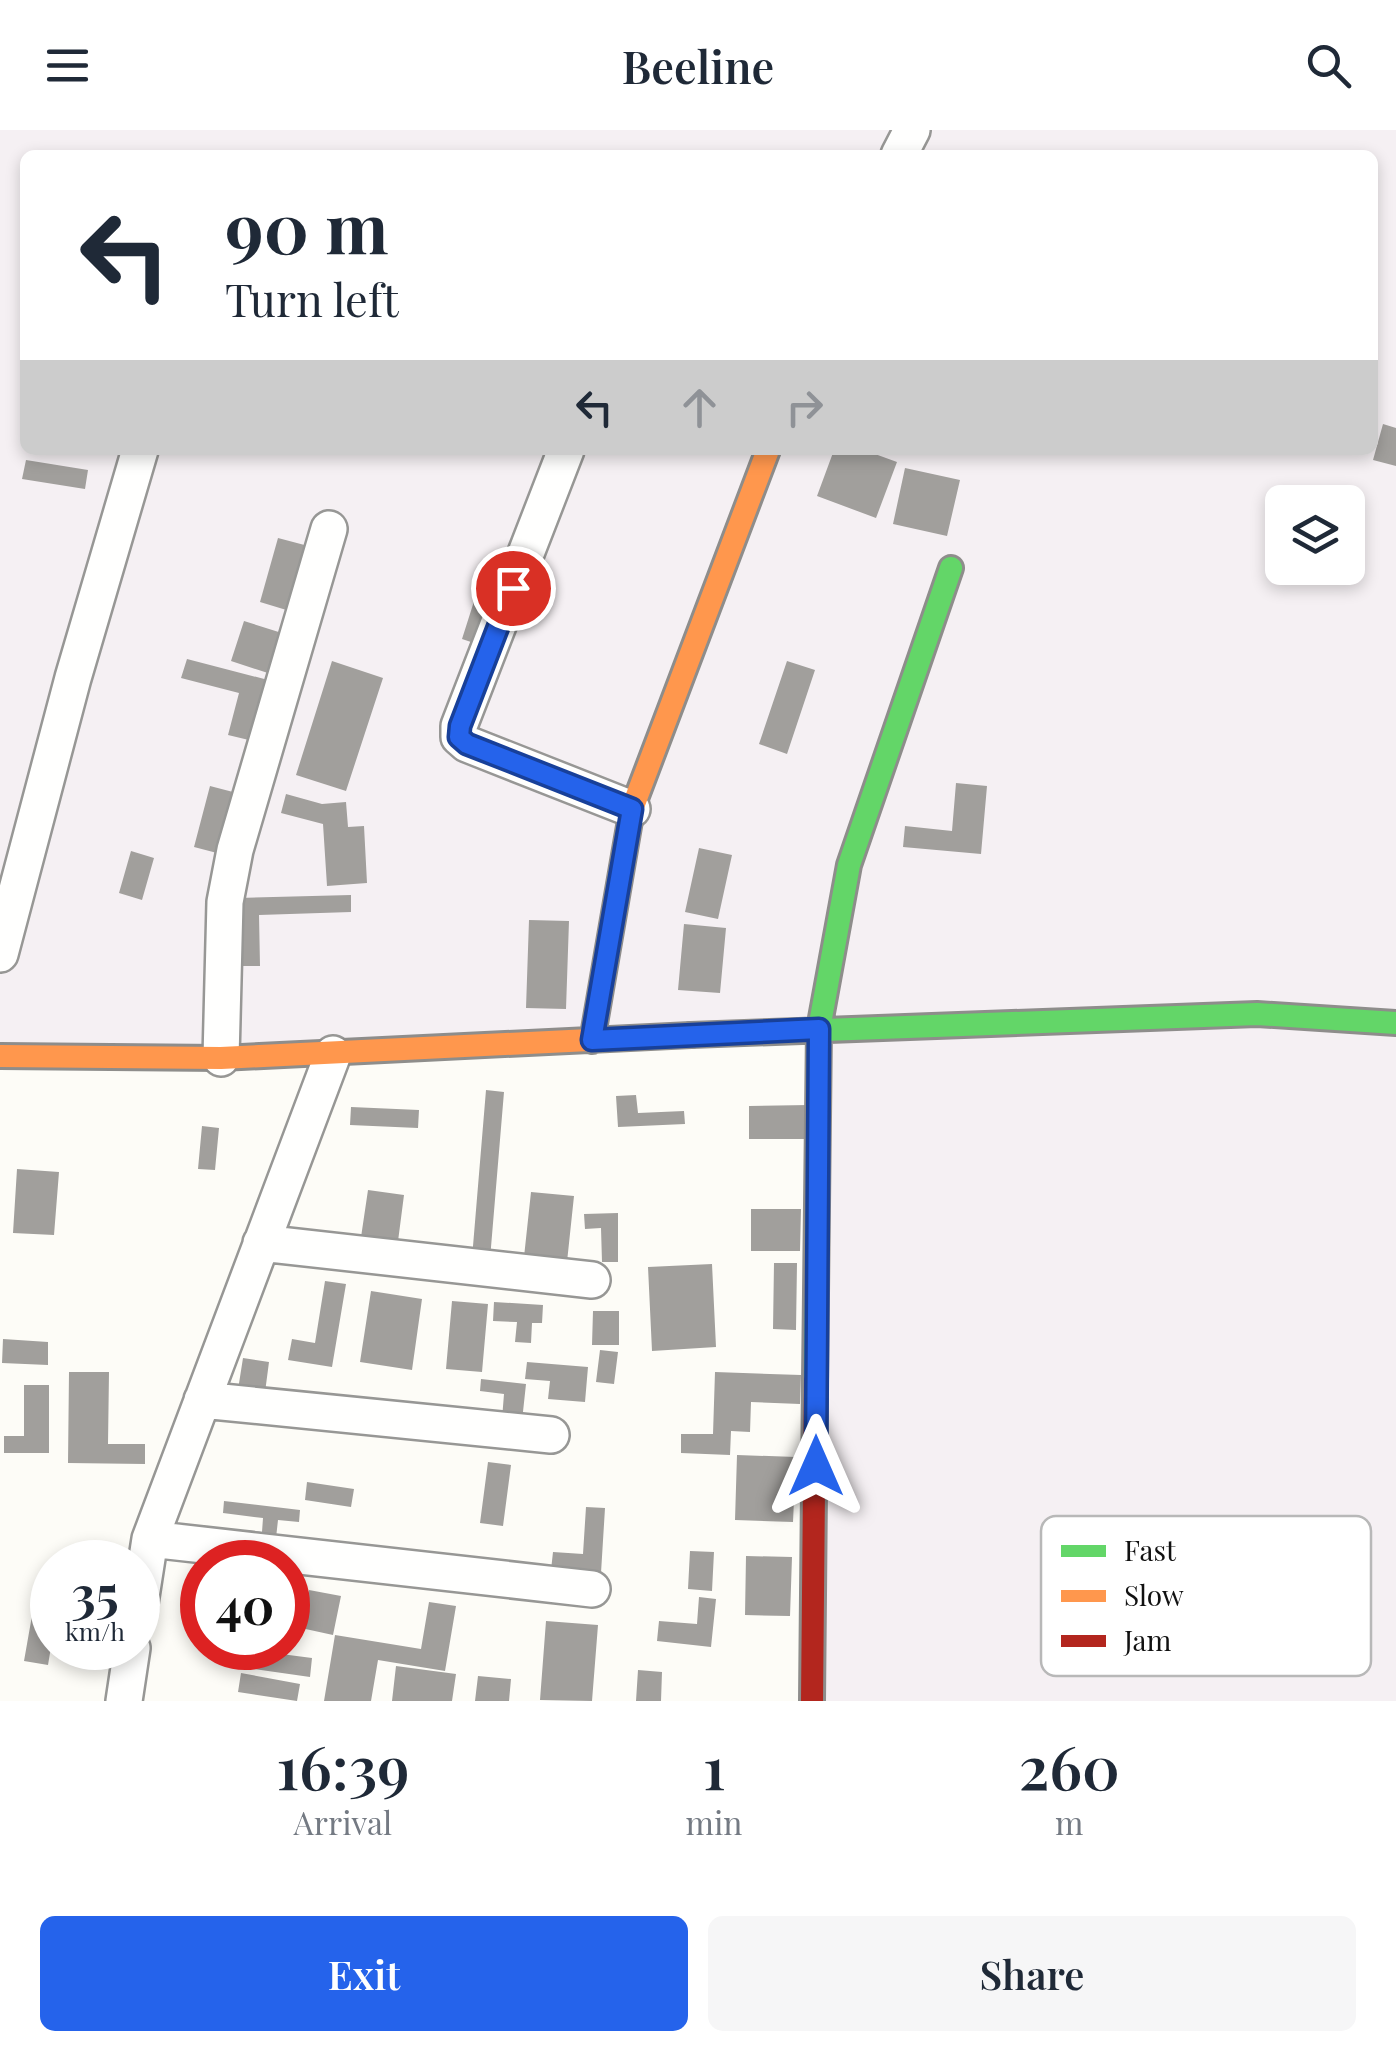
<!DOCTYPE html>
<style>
:root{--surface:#fff;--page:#f6f6f7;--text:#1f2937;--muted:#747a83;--accent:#2563eb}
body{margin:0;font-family:"Playfair Display",serif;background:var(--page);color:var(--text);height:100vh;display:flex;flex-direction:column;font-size:38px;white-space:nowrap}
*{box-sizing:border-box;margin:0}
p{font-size:32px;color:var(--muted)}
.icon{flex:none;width:55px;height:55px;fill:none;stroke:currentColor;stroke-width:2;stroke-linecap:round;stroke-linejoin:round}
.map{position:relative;height:1571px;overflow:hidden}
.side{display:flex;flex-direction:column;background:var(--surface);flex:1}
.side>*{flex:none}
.banner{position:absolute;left:20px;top:20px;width:1358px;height:305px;border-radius:15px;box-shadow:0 5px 15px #0003;background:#fff;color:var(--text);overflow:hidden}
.buttons{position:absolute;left:1265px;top:355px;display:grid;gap:20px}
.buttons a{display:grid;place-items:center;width:100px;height:100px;border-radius:15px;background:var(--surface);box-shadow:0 5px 15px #0003;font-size:50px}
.speed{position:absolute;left:30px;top:1410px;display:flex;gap:20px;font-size:50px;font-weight:700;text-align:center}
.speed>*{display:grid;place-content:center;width:130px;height:130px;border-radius:50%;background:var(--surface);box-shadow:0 5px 15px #0003;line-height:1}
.speed small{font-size:25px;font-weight:400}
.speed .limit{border:15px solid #d22;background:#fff;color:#111}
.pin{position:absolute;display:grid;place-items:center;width:85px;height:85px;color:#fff;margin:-42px;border:5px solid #fff;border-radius:50%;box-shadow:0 2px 10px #0007}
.me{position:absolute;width:110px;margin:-55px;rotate:0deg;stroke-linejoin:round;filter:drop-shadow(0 0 8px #0008)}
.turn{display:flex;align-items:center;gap:35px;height:210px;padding:0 40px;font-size:45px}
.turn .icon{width:130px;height:130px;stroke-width:2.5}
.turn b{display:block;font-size:70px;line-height:85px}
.lanes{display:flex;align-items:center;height:95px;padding:0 40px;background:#0003;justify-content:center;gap:50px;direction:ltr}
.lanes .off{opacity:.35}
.eta{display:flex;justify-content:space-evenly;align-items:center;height:170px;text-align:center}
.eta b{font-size:60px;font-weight:600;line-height:70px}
.action{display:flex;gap:20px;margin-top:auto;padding:20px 40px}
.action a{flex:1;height:115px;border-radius:15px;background:var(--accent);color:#fff;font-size:40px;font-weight:600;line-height:115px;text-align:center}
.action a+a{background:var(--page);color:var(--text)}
header{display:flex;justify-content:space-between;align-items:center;height:130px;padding:0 40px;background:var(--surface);font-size:45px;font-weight:600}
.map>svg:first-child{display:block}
.industrial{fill:#f5f0f3;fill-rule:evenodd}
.building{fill:#a19f9c}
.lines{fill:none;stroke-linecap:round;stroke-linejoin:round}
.street-casing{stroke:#979795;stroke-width:40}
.fast-casing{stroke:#8e8d8b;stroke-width:28}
.slow-casing{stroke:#8e8d8b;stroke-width:28}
.jam-casing{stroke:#8e8d8b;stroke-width:28}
.street{stroke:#fffffe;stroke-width:35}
.fast{stroke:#63d668;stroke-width:22}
.slow{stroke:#ff974d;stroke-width:22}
.jam{stroke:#b3261e;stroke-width:22}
.route-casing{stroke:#184099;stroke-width:25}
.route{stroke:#2563eb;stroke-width:18}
.key{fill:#fff;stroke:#b8b8b8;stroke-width:2.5}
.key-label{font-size:28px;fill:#111}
</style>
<header><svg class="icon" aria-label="menu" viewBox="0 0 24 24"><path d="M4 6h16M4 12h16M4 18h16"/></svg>Beeline<svg class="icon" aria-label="search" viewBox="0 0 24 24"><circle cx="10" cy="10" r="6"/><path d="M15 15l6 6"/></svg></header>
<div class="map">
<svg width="1396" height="1571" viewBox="0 0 1396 1571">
<rect width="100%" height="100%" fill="#fdfcf7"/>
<!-- industrial -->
<path class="industrial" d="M 0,0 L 1396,0 L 1396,1571 L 812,1571 L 819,899 L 0,938 ZM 25,25 L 1372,25 L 1372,320 L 25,320 ZM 1282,372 L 1348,372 L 1348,438 L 1282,438 Z"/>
<!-- building -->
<path class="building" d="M 1383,294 L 1396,298 L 1396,336 L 1373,330 Z
M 834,320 L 864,320 L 897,332 L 876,388 L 817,366 Z
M 26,330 L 88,340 L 85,359 L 22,349 Z
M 905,338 L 960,350 L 947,406 L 893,394 Z
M 278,408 L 312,417 L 293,482 L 260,472 Z
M 476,465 L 494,471 L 480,515 L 462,509 Z
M 244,491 L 285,504 L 271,544 L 231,531 Z
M 187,529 L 268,550 L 253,611 L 228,605 L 239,563 L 181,548 Z
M 332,531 L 383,548 L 346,661 L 296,645 Z
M 787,531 L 815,540 L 787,624 L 759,614 Z
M 956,653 L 987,656 L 981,724 L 903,717 L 905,696 L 952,701 Z
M 210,656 L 233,662 L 217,723 L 194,717 Z
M 286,664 L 322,674 L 346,672 L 348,697 L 364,696 L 367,753 L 327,756 L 323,694 L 281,683 Z
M 699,718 L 732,725 L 718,789 L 685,782 Z
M 131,721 L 154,728 L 142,770 L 119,763 Z
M 351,765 L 351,782 L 259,785 L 260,836 L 239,836 L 238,768 Z
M 529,790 L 569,791 L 566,879 L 526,878 Z
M 684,794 L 726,798 L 720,863 L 678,860 Z
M 486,960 L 504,962 L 490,1129 L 472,1128 Z
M 636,965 L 638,983 L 684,981 L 685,994 L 618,997 L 616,966 Z
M 809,975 L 809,1009 L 749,1009 L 749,976 Z
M 351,977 L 419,980 L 418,998 L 350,995 Z
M 202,996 L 219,998 L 215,1040 L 198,1039 Z
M 17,1039 L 59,1042 L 54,1105 L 13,1103 Z
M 368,1060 L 404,1065 L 397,1119 L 360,1114 Z
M 531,1062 L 574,1066 L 567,1132 L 524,1127 Z
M 751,1079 L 801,1079 L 800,1121 L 751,1121 Z
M 618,1083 L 618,1132 L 602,1132 L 601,1098 L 585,1099 L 584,1084 Z
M 774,1133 L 797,1133 L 796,1200 L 773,1199 Z
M 712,1134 L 716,1217 L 652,1221 L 648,1137 Z
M 325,1151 L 346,1154 L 332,1237 L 288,1230 L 292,1209 L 315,1213 Z
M 371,1161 L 422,1169 L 412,1240 L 360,1232 Z
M 452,1171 L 488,1174 L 482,1242 L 446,1239 Z
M 494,1172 L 543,1175 L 542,1193 L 532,1193 L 531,1213 L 515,1212 L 517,1192 L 493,1191 Z
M 593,1181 L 619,1181 L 619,1215 L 592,1215 Z
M 3,1209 L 48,1212 L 48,1235 L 2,1233 Z
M 600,1220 L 618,1222 L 614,1254 L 596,1252 Z
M 243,1228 L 269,1232 L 264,1270 L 237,1266 Z
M 527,1232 L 588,1237 L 585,1272 L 548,1269 L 550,1251 L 525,1249 Z
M 69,1242 L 109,1242 L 108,1314 L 145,1314 L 145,1334 L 68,1333 Z
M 715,1242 L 801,1245 L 800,1274 L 751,1272 L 750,1302 L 731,1301 L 730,1325 L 681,1323 L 681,1304 L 713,1304 Z
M 481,1249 L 526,1254 L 522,1291 L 502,1289 L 504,1264 L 480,1261 Z
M 24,1255 L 49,1255 L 49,1323 L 4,1323 L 4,1306 L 24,1306 Z
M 737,1325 L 796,1327 L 793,1392 L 735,1390 Z
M 488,1332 L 511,1335 L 503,1396 L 480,1393 Z
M 307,1352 L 354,1359 L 351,1377 L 305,1370 Z
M 224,1371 L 300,1380 L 299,1392 L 278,1390 L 275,1417 L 243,1413 L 245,1400 L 262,1402 L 263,1388 L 223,1383 Z
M 586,1377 L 605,1378 L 601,1443 L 551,1440 L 553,1422 L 583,1424 Z
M 690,1421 L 714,1422 L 712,1461 L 688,1459 Z
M 746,1426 L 792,1427 L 790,1486 L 745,1485 Z
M 39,1446 L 52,1449 L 52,1511 L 48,1535 L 24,1531 Z
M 309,1460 L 341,1466 L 333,1505 L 301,1498 Z
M 699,1467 L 716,1469 L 711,1517 L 657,1511 L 659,1491 L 697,1494 Z
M 429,1472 L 456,1476 L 445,1541 L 378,1530 L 371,1571 L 324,1571 L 335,1505 L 421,1519 Z
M 546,1491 L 598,1495 L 592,1571 L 540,1570 Z
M 250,1520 L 312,1528 L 310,1547 L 247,1538 Z
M 396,1536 L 456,1544 L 452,1571 L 392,1571 Z
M 638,1540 L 662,1542 L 661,1571 L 636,1571 Z
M 241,1543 L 300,1554 L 297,1571 L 238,1562 Z
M 478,1546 L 511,1549 L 509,1571 L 475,1571 Z"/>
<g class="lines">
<defs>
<path id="street" d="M 899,25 L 912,0
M 566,320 L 459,596 L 459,607 L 467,614 L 632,679
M 0,824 L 73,548 L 140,320
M 221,928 L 225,772 L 235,720 L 329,399
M 261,1113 L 592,1150
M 202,1270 L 551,1305
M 150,1409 L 592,1459
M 138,1486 L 150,1409 L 333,924
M 124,1571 L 132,1518"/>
<path id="fast" d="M 691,905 L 1257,884 L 1396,893
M 815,1251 L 819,899 L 849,735 L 951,438"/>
<path id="slow" d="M 592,911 L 632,679 L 768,320
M 0,926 L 221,928 L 691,905"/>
<path id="jam" d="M 812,1571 L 815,1251"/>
</defs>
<!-- street casing -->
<use href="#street" class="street-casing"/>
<!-- fast casing -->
<use href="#fast" class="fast-casing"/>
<!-- slow casing -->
<use href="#slow" class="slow-casing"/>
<!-- jam casing -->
<use href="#jam" class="jam-casing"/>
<!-- street -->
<use href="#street" class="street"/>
<!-- fast -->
<use href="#fast" class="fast"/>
<!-- slow -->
<use href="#slow" class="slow"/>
<!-- jam -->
<use href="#jam" class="jam"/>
</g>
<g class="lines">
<defs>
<path id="route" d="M 513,458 L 460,596 L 459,607 L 467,614 L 632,679 L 592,910 L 819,899 L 816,1336"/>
</defs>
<!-- route casing -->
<use href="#route" class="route-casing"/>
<!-- route -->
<use href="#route" class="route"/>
</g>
<!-- legend -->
<rect x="1041" y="1386" width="330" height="160" rx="15" class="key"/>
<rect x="1061" y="1415" width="45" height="12" fill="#63d668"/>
<rect x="1061" y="1460" width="45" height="12" fill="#ff974d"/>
<rect x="1061" y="1505" width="45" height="12" fill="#b3261e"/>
<g class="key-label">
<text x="1124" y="1431">Fast</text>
<text x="1124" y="1476">Slow</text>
<text x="1124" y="1521">Jam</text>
</g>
</svg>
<div class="buttons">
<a><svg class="icon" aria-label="layers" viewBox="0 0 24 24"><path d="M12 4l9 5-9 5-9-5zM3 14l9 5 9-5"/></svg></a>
</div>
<div class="speed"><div>35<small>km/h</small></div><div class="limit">40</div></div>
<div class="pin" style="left:513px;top:458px;background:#d93025"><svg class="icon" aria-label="arrive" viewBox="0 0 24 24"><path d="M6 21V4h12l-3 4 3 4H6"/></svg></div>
<svg class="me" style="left:816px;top:1336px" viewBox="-20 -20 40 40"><path d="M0-17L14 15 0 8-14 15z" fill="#2563eb" stroke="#fff" stroke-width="4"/></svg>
<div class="banner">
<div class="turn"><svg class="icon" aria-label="left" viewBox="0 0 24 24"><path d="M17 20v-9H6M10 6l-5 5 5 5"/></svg><div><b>90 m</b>Turn left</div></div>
<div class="lanes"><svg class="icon" aria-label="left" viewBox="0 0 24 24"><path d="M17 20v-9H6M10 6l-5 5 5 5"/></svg><svg class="icon off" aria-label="ahead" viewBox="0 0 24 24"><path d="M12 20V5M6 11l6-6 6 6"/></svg><svg class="icon off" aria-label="right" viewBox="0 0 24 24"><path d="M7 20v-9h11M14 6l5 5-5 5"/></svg></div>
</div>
</div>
<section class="side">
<div class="eta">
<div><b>16:39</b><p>Arrival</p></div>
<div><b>1</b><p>min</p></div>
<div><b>260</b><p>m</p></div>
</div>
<div class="action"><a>Exit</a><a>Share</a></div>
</section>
